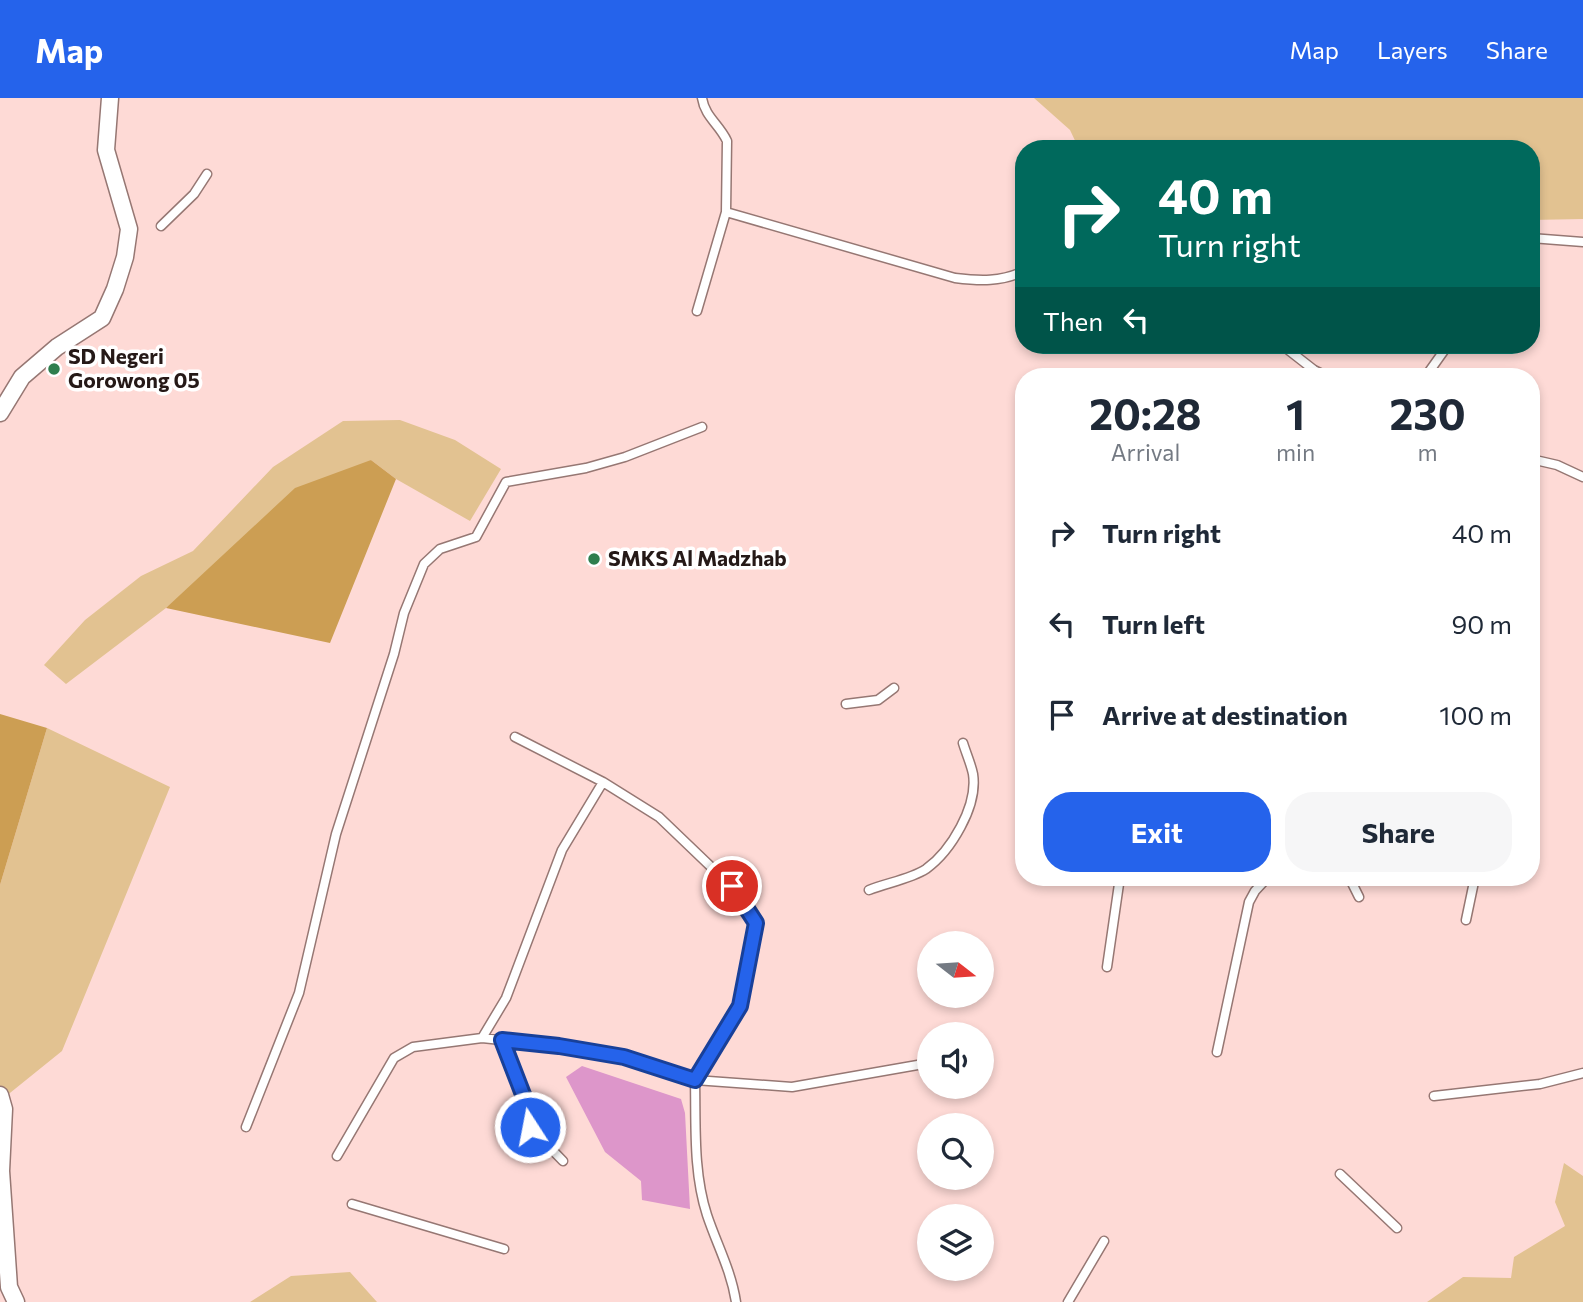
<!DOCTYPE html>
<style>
:root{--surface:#fff;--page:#f6f6f7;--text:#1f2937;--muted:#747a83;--accent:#2563eb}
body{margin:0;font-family:Commissioner,sans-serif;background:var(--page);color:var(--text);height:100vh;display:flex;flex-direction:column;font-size:26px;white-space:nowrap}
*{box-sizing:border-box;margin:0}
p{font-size:23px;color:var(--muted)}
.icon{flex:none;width:38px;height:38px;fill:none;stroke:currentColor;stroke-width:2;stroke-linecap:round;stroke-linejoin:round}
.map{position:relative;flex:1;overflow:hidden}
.drawer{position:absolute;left:1015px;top:270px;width:525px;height:518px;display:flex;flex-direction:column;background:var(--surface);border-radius:28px;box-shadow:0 4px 10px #0003}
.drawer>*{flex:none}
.guide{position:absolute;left:1015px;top:42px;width:525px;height:214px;border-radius:28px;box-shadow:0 4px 10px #0003;background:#00695c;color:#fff;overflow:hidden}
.needle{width:46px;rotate:107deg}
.buttons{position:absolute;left:917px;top:833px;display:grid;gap:14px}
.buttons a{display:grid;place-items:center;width:77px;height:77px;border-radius:50%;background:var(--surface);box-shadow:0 4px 10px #0003;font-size:35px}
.pin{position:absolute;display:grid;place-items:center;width:60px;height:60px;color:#fff;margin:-30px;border:4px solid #fff;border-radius:50%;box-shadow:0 2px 7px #0007}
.me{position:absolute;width:77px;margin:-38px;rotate:349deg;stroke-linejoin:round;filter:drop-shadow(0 0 5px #0008)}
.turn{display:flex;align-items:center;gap:24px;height:147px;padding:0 28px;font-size:32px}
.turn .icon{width:91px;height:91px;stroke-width:2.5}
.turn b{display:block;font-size:49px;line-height:60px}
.then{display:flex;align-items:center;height:66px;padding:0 28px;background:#0003;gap:14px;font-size:26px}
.eta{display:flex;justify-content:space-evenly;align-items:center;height:119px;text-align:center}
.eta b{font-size:42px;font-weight:700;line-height:49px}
.primary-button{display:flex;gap:14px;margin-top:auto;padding:14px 28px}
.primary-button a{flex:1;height:80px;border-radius:28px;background:var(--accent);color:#fff;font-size:28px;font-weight:700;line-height:80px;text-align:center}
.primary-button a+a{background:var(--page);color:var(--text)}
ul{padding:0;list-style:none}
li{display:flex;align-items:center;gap:21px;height:91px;padding:0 28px}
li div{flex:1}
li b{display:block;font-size:26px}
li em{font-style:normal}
header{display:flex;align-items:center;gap:42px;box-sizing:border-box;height:98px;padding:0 35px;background:var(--accent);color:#fff}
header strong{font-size:33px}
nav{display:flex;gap:38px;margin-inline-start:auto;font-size:24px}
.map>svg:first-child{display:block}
.green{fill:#e2c291}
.forest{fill:#cc9e53}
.water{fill:#dd96ca}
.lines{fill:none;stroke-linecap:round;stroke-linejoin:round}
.service-casing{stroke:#967773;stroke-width:11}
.minor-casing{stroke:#967773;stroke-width:19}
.service{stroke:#fff;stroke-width:8}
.minor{stroke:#fff;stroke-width:16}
.route-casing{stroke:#184099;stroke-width:18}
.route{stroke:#2563eb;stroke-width:12}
.poi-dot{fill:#2f7e4e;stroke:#fff;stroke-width:2.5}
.labels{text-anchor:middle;stroke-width:7;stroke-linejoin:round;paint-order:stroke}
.poi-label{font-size:21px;font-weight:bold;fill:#251917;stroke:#fff;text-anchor:start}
</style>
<header>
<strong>Map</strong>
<nav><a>Map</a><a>Layers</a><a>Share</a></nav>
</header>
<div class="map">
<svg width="1583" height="1204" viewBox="0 0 1583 1204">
<rect width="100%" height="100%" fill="#fedad6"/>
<!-- green -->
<path class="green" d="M 1034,0 L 1583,0 L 1583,121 L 1531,122 L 1531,51 L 1079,51 L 1070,32 Z
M 400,322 L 455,342 L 501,371 L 470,423 L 396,381 L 371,362 L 166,510 L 66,586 L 44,567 L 85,522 L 141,478 L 193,453 L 273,369 L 343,323 Z
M 47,630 L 170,689 L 62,953 L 0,1003 L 0,787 Z
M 1564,1065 L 1583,1078 L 1583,1204 L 1427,1204 L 1463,1179 L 1511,1180 L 1514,1159 L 1565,1128 L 1555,1104 Z
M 350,1174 L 377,1204 L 250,1204 L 291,1178 Z"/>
<!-- forest -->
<path class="forest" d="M 371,362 L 396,381 L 330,545 L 166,510 L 295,390 Z
M 0,616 L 47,630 L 0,787 Z"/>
<!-- water -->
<path class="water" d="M 582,968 L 681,1001 L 685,1015 L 690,1111 L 642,1102 L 641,1083 L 605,1054 L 566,979 Z"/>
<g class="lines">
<defs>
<path id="service" d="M 726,114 L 955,180 C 980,183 1001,184 1024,173
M 161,128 L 194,96 L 207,76
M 1531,140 L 1583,144
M 697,213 L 726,114 L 727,43 C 719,26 705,19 702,0
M 1282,247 L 1314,272 L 1326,278
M 1426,278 L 1448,247
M 1531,361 L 1557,367 L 1583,379
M 846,606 L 878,602 L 894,590
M 515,639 L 603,684 L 659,719 L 731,788 L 756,826 L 740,908 L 695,982 L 792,989 L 929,965
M 1349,779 L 1359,799
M 869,792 C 886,785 911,781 926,771 C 951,753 978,708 973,676 C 971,666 966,655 963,645
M 1466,822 L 1475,779
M 1107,869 L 1120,779
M 482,940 L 506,900 L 562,752 L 603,684
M 502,942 L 529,1012 L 530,1029 L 563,1063
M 1217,954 L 1249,804 L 1255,793 L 1268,779
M 1434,998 L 1540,986 L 1583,975
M 246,1029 L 299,895 L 336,736 L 394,556 L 404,515 L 424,466 L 440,451 L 476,439 L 506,384 L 586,370 L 625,359 L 702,329
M 337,1058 L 394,960 L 413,949 L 482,940 L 559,948 L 624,959 L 695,982 C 696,1027 693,1074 707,1117 C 717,1147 731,1172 736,1204
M 1340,1076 L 1397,1130
M 352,1106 L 504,1151
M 1068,1204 L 1104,1143"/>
<path id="minor" d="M 0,315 L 22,279 L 57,249 L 102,220 L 115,191 L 125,159 L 129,131 L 106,52 L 110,0
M 0,997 L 4,1011 L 1,1073 L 9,1189 L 16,1204"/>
</defs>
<!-- service casing -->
<use href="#service" class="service-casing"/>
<!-- minor casing -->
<use href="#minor" class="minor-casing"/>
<!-- service -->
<use href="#service" class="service"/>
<!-- minor -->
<use href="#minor" class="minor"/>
</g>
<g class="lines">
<defs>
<path id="route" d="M 530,1029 L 529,1012 L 502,942 L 559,948 L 624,959 L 695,982 L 740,908 L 756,825 L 732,788"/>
</defs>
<!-- route casing -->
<use href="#route" class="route-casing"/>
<!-- route -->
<use href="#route" class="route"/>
</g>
<!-- markers -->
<g class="poi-dot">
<circle cx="54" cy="271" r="7"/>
<circle cx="594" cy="461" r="7"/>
</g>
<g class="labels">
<!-- poi labels -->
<g class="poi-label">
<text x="68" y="266">SD Negeri<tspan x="68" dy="24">Gorowong 05</tspan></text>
<text x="608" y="468">SMKS Al Madzhab</text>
</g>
</g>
</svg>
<div class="buttons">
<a><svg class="needle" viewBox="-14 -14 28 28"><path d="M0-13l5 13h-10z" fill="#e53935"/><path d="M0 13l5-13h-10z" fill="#747a83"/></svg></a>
<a><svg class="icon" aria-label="sound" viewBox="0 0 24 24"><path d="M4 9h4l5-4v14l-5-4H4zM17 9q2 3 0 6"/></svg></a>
<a><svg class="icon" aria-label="search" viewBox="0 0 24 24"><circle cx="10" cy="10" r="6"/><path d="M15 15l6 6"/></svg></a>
<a><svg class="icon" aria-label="layers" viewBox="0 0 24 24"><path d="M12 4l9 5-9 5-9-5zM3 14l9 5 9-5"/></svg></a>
</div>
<div class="pin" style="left:732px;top:788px;background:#d93025"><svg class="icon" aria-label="arrive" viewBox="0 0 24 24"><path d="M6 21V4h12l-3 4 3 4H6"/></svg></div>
<svg class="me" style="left:530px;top:1029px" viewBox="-20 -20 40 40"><circle r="17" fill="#2563eb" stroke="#fff" stroke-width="3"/><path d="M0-11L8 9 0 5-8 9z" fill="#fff"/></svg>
<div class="guide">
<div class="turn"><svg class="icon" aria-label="right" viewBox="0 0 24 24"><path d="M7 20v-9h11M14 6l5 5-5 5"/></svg><div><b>40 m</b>Turn right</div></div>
<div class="then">Then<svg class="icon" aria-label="left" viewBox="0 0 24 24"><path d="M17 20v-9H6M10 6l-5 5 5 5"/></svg></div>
</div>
<section class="drawer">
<div class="eta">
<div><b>20:28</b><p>Arrival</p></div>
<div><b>1</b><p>min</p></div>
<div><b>230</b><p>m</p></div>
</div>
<ul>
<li><svg class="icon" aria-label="right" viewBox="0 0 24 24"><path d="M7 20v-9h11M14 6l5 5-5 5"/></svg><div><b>Turn right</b></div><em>40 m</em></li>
<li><svg class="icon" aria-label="left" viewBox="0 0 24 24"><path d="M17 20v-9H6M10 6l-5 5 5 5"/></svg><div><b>Turn left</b></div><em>90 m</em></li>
<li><svg class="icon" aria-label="arrive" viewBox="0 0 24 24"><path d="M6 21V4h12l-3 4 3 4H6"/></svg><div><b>Arrive at destination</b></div><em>100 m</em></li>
</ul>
<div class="primary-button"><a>Exit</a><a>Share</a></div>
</section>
</div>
